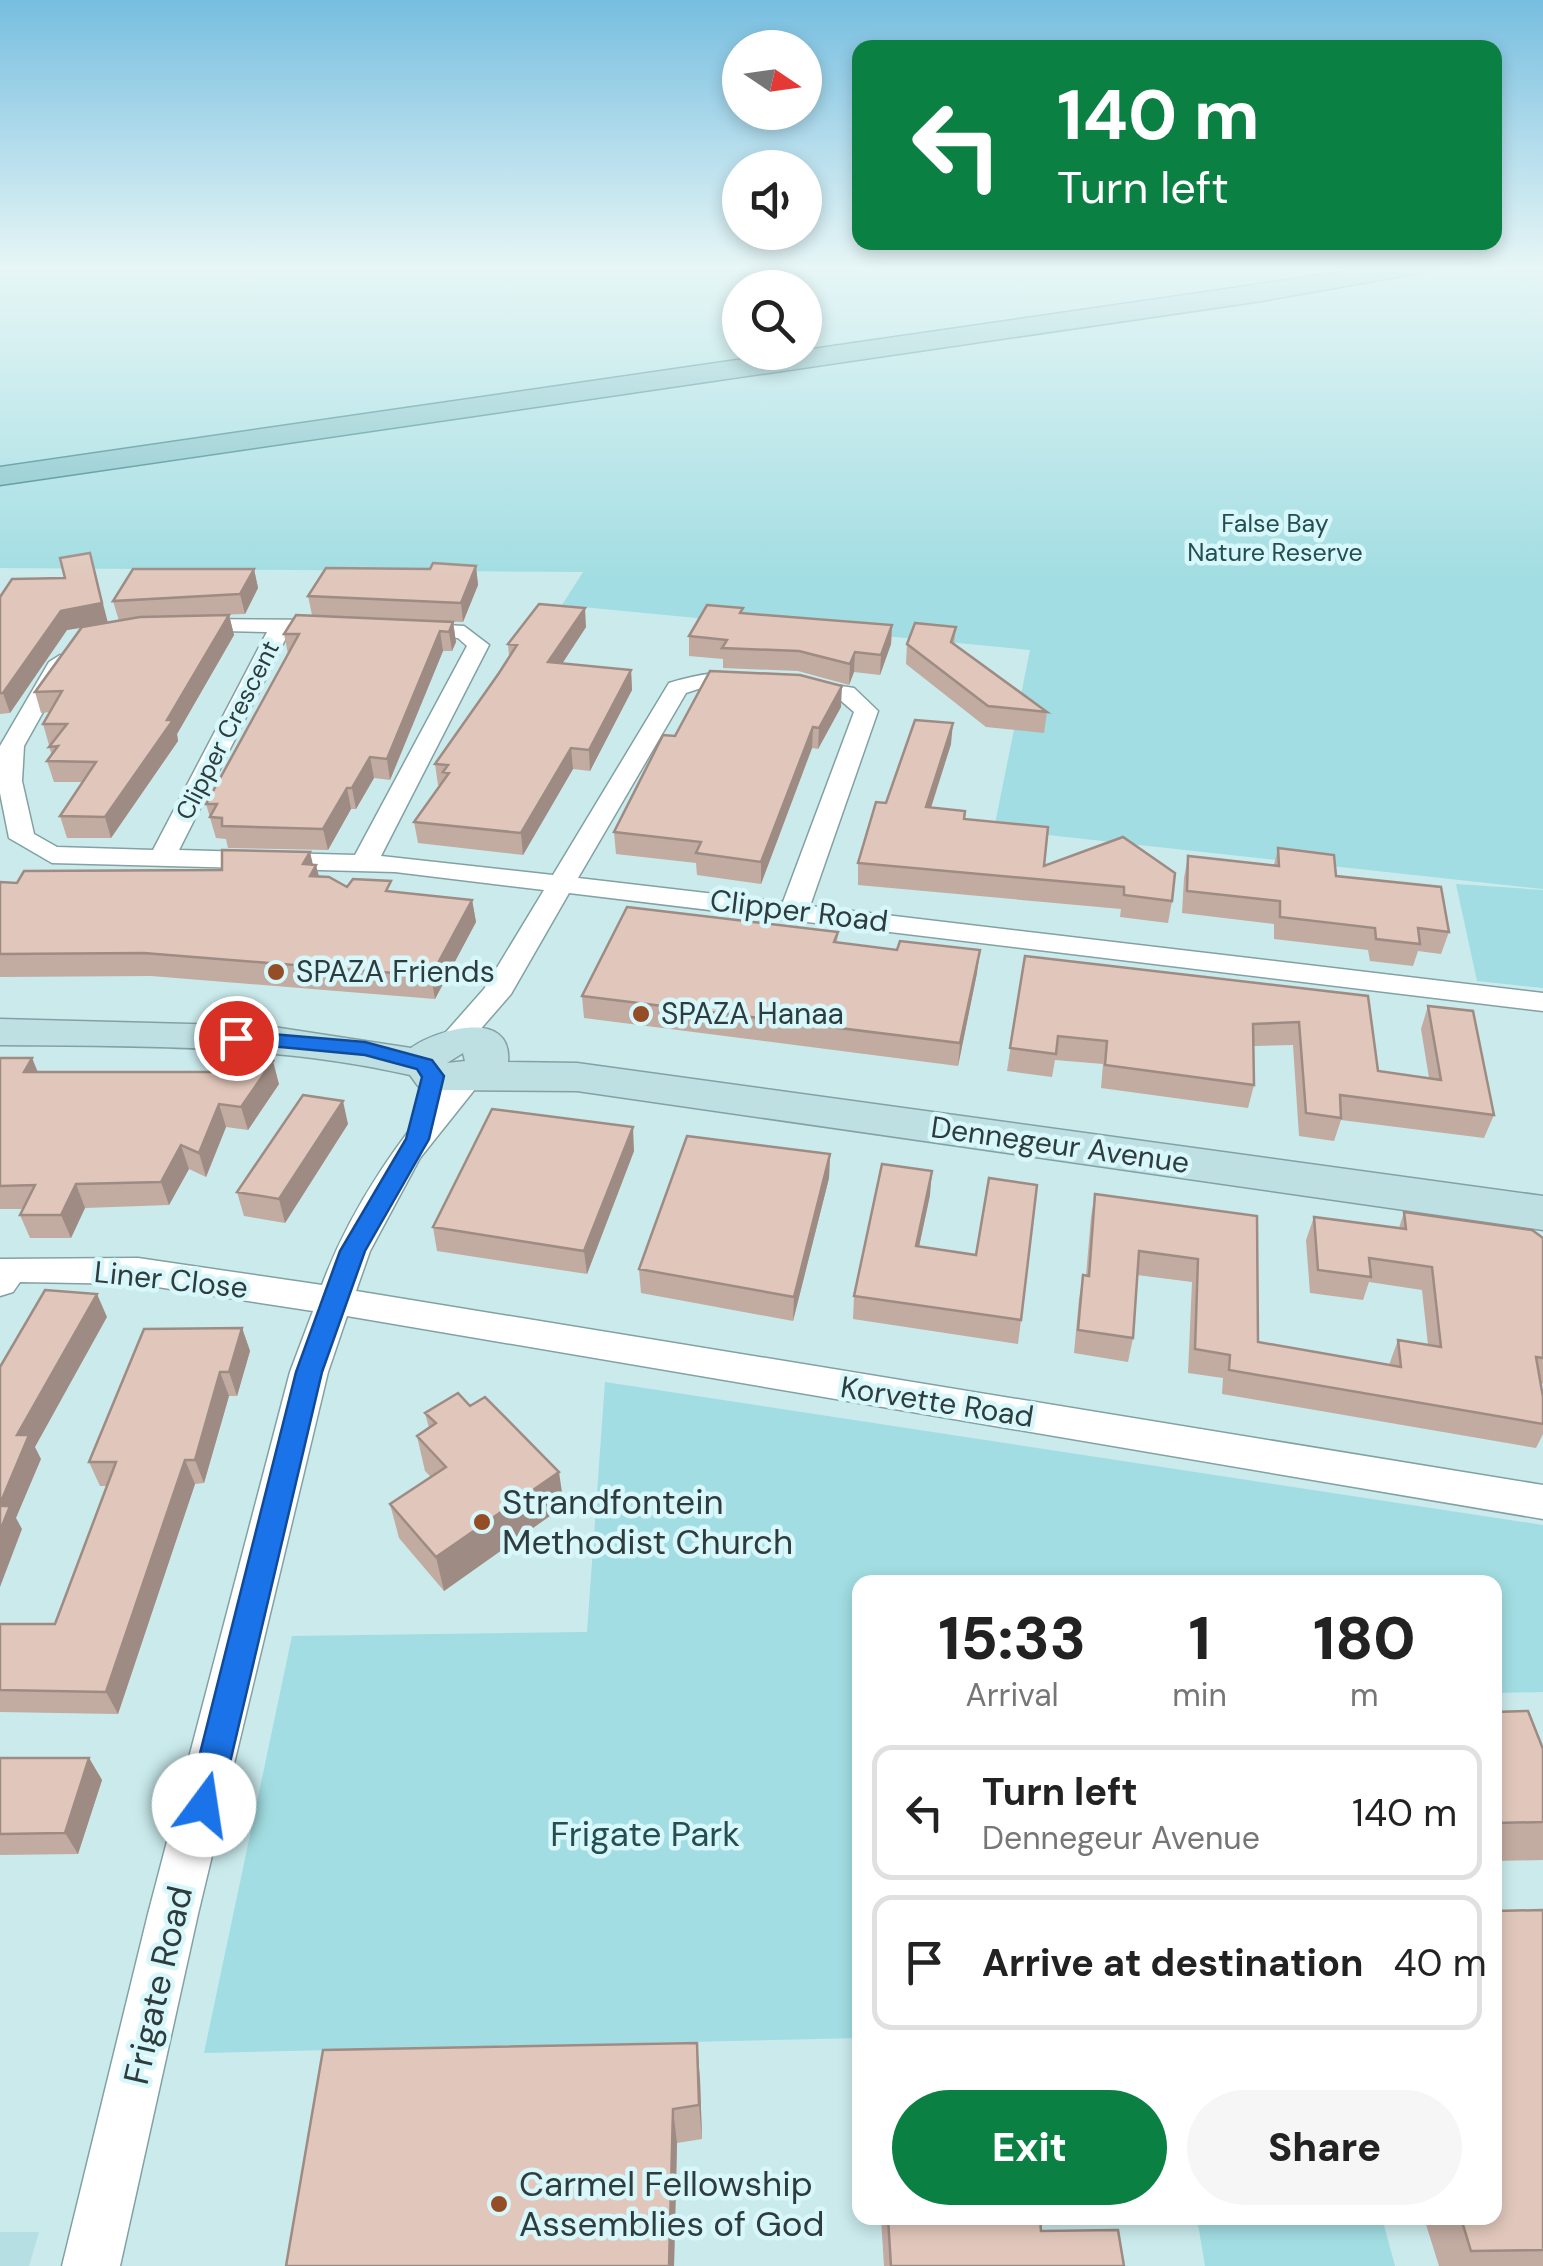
<!DOCTYPE html>
<style>
:root{--surface:#fff;--page:#f6f6f6;--text:#222;--muted:#767676;--line:#e0e0e0;--accent:#0b8043}
body{margin:0;font-family:"DM Sans",sans-serif;background:var(--page);color:var(--text);height:100vh;display:flex;flex-direction:column;font-size:38px;white-space:nowrap}
*{box-sizing:border-box;margin:0}
p{font-size:32px;color:var(--muted)}
.icon{flex:none;width:55px;height:55px;fill:none;stroke:currentColor;stroke-width:2;stroke-linecap:round;stroke-linejoin:round}
.map{position:relative;flex:1;overflow:hidden}
.drawer{position:absolute;left:852px;top:1575px;width:650px;height:650px;display:flex;flex-direction:column;background:var(--surface);border-radius:20px;box-shadow:0 5px 15px #0003}
.drawer>*{flex:none}
.top-card{position:absolute;left:852px;top:40px;width:650px;height:210px;border-radius:20px;box-shadow:0 5px 15px #0003;background:#0b8043;color:#fff;overflow:hidden}
.needle{width:65px;rotate:103deg}
.tools{position:absolute;left:722px;top:30px;display:grid;gap:20px}
.tools a{display:grid;place-items:center;width:100px;height:100px;border-radius:50%;background:var(--surface);box-shadow:0 5px 15px #0003;font-size:50px}
.pin{position:absolute;display:grid;place-items:center;width:85px;height:85px;color:#fff;margin:-42px;border:5px solid #fff;border-radius:50%;box-shadow:0 2px 10px #0007}
.me{position:absolute;width:110px;margin:-55px;rotate:14deg;stroke-linejoin:round;filter:drop-shadow(0 0 8px #0008)}
.turn{display:flex;align-items:center;gap:35px;height:210px;padding:0 40px;font-size:45px}
.turn .icon{width:130px;height:130px;stroke-width:2.5}
.turn b{display:block;font-size:70px;line-height:85px}
.eta{display:flex;justify-content:space-evenly;align-items:center;height:170px;text-align:center}
.eta b{font-size:60px;font-weight:800;line-height:70px}
.primary-button{display:flex;gap:20px;margin-top:auto;padding:20px 40px}
.primary-button a{flex:1;height:115px;border-radius:60px;background:var(--accent);color:#fff;font-size:40px;font-weight:800;line-height:115px;text-align:center}
.primary-button a+a{background:var(--page);color:var(--text)}
ul{padding:0;list-style:none}
li{display:flex;align-items:center;gap:30px;height:135px;margin:0 20px 15px;padding:0 20px;border:5px solid var(--line);border-radius:20px}
li div{flex:1}
li b{display:block;font-size:38px}
li em{font-style:normal}
.map>svg:first-child{display:block}
.built{fill:#b6dfe3}
.green{fill:#a1dde2;fill-rule:evenodd}
.lines{fill:none;stroke-linecap:round;stroke-linejoin:round}
.street-casing{stroke:#83a1a4;stroke-width:3}
.secondary-casing{stroke:#83a1a4;stroke-width:3}
.primary-casing{stroke:#2a787e;stroke-width:3}
.street{fill:#fff;fill-rule:evenodd}
.secondary{fill:#bee0e3;fill-rule:evenodd}
.primary{fill:#7ec1c7;fill-rule:evenodd}
.wall{fill:#c2aba1}
.shaded-wall{fill:#9e8b83}
.building{fill:#e1c7bb;stroke:#9e8b83;stroke-width:2.5}
.route{fill:#1a73e8;stroke:#114b97;stroke-width:2.5}
.poi-dot{fill:#944d27;stroke:#d7f7fa;stroke-width:4}
.labels{text-anchor:middle;stroke-width:9;stroke-linejoin:round;paint-order:stroke}
.far-park-label{font-size:25px;fill:#234e52;stroke:#d7f7fa}
.far-street-label{font-size:25px;fill:#2f3c3d;stroke:#d7f7fa}
.street-label{font-size:30px;fill:#2f3c3d;stroke:#d7f7fa}
.poi-label{font-size:30px;fill:#2f3c3d;stroke:#d7f7fa;text-anchor:start}
.near-poi-label{font-size:35px;fill:#2f3c3d;stroke:#d7f7fa;text-anchor:start}
.near-park-label{font-size:35px;fill:#234e52;stroke:#d7f7fa}
.near-street-label{font-size:35px;fill:#2f3c3d;stroke:#d7f7fa}
</style>
<div class="map">
<svg width="1543" height="2266" viewBox="0 0 1543 2266">
<rect width="100%" height="100%" fill="#caeaec"/>
<!-- built -->
<path class="built" d="M 0,2232 L 39,2232 L 29,2266 L 0,2266 Z"/>
<!-- green -->
<path class="green" d="M 0,265 L 1543,265 L 1543,889 L 994,829 L 1030,650 L 562,605 L 583,572 L 0,568 ZM 740,288 L 805,288 L 805,352 L 740,352 Z
M 1456,884 L 1543,890 L 1543,988 L 1477,981 Z
M 605,1382 L 1543,1525 L 1543,1692 L 1495,1693 L 1495,1582 L 860,1582 L 860,2038 L 204,2053 L 292,1636 L 587,1632 Z
M 1197,2218 L 1382,2218 L 1395,2266 L 1205,2266 Z"/>
<g class="lines">
<defs>
<path id="street" d="M 190,619 L 331,620 L 342,626 L 331,632 L 289,632 L 179,850 L 355,855 L 467,646 L 458,638 L 410,635 L 399,629 L 410,623 L 464,626 L 489,645 L 381,856 L 553,875 L 669,683 C 698,674 725,669 756,676 L 756,686 L 707,686 L 686,693 L 578,878 L 783,902 L 854,712 L 839,699 L 789,691 L 789,681 L 797,679 L 854,688 L 878,711 L 810,906 L 1543,993 L 1543,1011 L 569,893 L 511,994 L 465,1047 L 443,1047 L 439,1040 L 484,989 L 544,890 L 395,872 L 52,863 L 9,838 L 0,793 L 0,746 L 49,662 L 60,655 L 71,662 L 24,746 L 22,781 L 34,834 L 57,847 L 153,850 L 267,632 L 182,630 L 182,620 Z
M 467,1069 L 478,1072 L 483,1079 L 420,1158 L 370,1251 L 356,1291 L 1543,1485 L 1543,1519 L 347,1316 L 328,1372 L 198,1914 L 120,2266 L 62,2266 L 148,1914 L 290,1372 L 313,1311 L 138,1284 L 20,1282 L 13,1292 L 0,1296 L 0,1259 L 138,1258 L 322,1285 C 352,1204 401,1137 456,1072 Z"/>
<path id="secondary" d="M 0,1019 L 267,1026 L 411,1048 C 437,1029 513,1008 508,1062 L 577,1063 L 1543,1196 L 1543,1230 L 577,1091 L 433,1090 L 418,1086 L 410,1075 C 275,1044 138,1046 0,1045 ZM 463,1053 L 465,1061 L 447,1063 Z"/>
<path id="primary" d="M 1391,265 L 1441,265 L 1430,271 L 1262,301 L 0,485 L 0,467 Z"/>
</defs>
<!-- street casing -->
<use href="#street" class="street-casing"/>
<!-- secondary casing -->
<use href="#secondary" class="secondary-casing"/>
<!-- primary casing -->
<use href="#primary" class="primary-casing"/>
<!-- street -->
<use href="#street" class="street"/>
<!-- secondary -->
<use href="#secondary" class="secondary"/>
<!-- primary -->
<use href="#primary" class="primary"/>
</g>
<!-- wall -->
<path class="wall" d="M 476,566 L 478,585 L 463,622 L 363,618 L 453,622 L 456,642 L 452,651 L 443,651 L 390,780 L 374,778 L 356,809 L 351,809 L 328,850 L 228,848 L 226,839 L 216,838 L 206,804 L 288,654 L 284,634 L 312,615 L 308,596 L 430,569 Z
M 254,569 L 258,588 L 245,614 L 215,615 L 229,615 L 234,635 L 177,734 L 178,741 L 111,838 L 67,838 L 60,816 L 83,782 L 54,782 L 47,761 L 52,755 L 49,747 L 51,745 L 49,745 L 43,724 L 50,712 L 41,713 L 35,692 L 81,628 L 67,630 L 10,713 L 0,714 L 0,597 L 108,623 L 119,621 L 113,601 Z
M 743,613 L 892,625 L 891,644 L 880,675 L 854,672 L 849,685 L 798,671 L 723,668 L 723,659 L 689,656 L 689,636 Z
M 586,627 L 562,664 L 631,670 L 632,690 L 590,771 L 573,769 L 523,855 L 418,843 L 414,822 L 440,785 L 438,785 L 435,764 L 509,657 L 508,644 Z
M 956,627 L 954,645 L 1047,712 L 1044,733 L 986,727 L 906,664 L 907,644 Z
M 841,707 L 818,749 L 812,748 L 761,884 L 697,875 L 696,863 L 616,854 L 614,832 L 675,736 Z
M 951,744 L 931,808 L 965,811 L 965,819 L 1044,866 L 1123,837 L 1172,901 L 1168,923 L 1120,917 L 1121,909 L 858,885 L 858,863 L 886,803 Z
M 1278,848 L 1449,932 L 1441,954 L 1418,951 L 1413,966 L 1370,961 L 1368,950 L 1274,939 L 1274,924 L 1182,913 L 1184,878 L 1188,856 L 1274,865 Z
M 310,852 L 312,864 L 316,865 L 319,876 L 347,887 L 472,900 L 476,922 L 435,999 L 151,976 L 0,977 L 0,882 L 17,883 L 222,870 Z
M 838,932 L 837,943 L 977,973 L 958,1066 L 584,1018 L 582,996 Z
M 1025,956 L 1368,996 L 1378,1071 L 1429,1078 L 1421,1029 L 1428,1006 L 1494,1115 L 1484,1138 L 1341,1120 L 1334,1141 L 1299,1136 L 1293,1045 L 1254,1046 L 1254,1085 L 1248,1108 L 1101,1088 L 1103,1064 L 1055,1060 L 1052,1077 L 1007,1071 Z
M 0,1058 L 32,1058 L 38,1072 L 279,1084 L 248,1130 L 226,1127 L 206,1177 L 189,1169 L 169,1205 L 85,1208 L 71,1238 L 30,1238 L 20,1215 L 23,1209 L 0,1209 Z
M 348,1124 L 285,1223 L 244,1216 L 237,1192 Z
M 634,1151 L 587,1274 L 437,1251 L 433,1227 Z
M 830,1154 L 829,1178 L 793,1321 L 641,1293 L 639,1269 Z
M 1095,1194 L 1257,1216 L 1258,1342 L 1389,1365 L 1398,1340 L 1428,1345 L 1422,1290 L 1369,1282 L 1363,1300 L 1310,1293 L 1306,1240 L 1314,1217 L 1399,1228 L 1404,1212 L 1543,1238 L 1543,1384 L 1541,1383 L 1543,1397 L 1543,1434 L 1536,1448 L 1222,1394 L 1223,1378 L 1188,1373 L 1192,1282 L 1137,1275 L 1133,1338 L 1128,1362 L 1074,1353 L 1079,1299 L 1083,1275 L 1086,1276 L 1091,1217 Z
M 930,1195 L 919,1247 L 1021,1320 L 1018,1344 L 853,1319 L 854,1296 Z
M 242,1328 L 250,1351 L 237,1396 L 229,1396 L 204,1483 L 195,1484 L 118,1714 L 0,1712 L 0,1623 L 55,1624 L 107,1486 L 100,1486 L 89,1462 Z
M 425,1413 L 564,1506 L 444,1591 L 399,1538 L 390,1504 L 431,1477 L 425,1471 L 417,1436 L 429,1428 Z
M 1495,1712 L 1543,1749 L 1543,1860 L 1495,1861 Z
M 0,1758 L 89,1758 L 102,1780 L 78,1854 L 0,1855 Z
M 1543,1910 L 1543,2266 L 1439,2266 L 1424,2218 L 1495,2218 Z
M 700,2079 L 702,2139 L 677,2143 L 674,2266 L 286,2266 Z
M 881,2218 L 1040,2218 L 1041,2231 L 1124,2266 L 884,2266 Z"/>
<!-- shaded-wall -->
<path class="shaded-wall" d="M 90,553 L 108,623 L 67,630 L 10,713 L 3,693 Z
M 476,566 L 478,585 L 463,622 L 461,603 Z
M 254,569 L 258,588 L 245,614 L 240,594 Z
M 585,608 L 586,627 L 550,682 L 548,662 Z
M 229,615 L 234,635 L 177,734 L 178,741 L 111,838 L 105,817 L 167,720 Z
M 453,622 L 456,642 L 452,651 L 449,632 Z
M 892,625 L 891,644 L 880,675 L 881,655 Z
M 440,631 L 443,651 L 390,780 L 387,759 Z
M 855,652 L 854,672 L 849,685 L 850,664 Z
M 631,670 L 632,690 L 590,771 L 589,750 Z
M 842,686 L 841,707 L 818,749 L 819,728 Z
M 953,723 L 951,744 L 924,829 L 926,807 Z
M 813,727 L 812,748 L 761,884 L 761,862 Z
M 571,748 L 573,769 L 523,855 L 521,833 Z
M 370,757 L 374,778 L 356,809 L 352,788 Z
M 347,788 L 351,809 L 328,850 L 323,829 Z
M 310,852 L 314,869 L 316,865 L 321,886 L 314,898 L 303,864 Z
M 472,900 L 476,922 L 435,999 L 431,976 Z
M 980,950 L 977,973 L 958,1066 L 960,1043 Z
M 32,1058 L 41,1081 L 24,1072 Z
M 273,1061 L 279,1084 L 248,1130 L 241,1107 Z
M 343,1101 L 348,1124 L 285,1223 L 279,1199 Z
M 219,1104 L 226,1127 L 206,1177 L 199,1153 Z
M 633,1127 L 634,1151 L 587,1274 L 584,1251 Z
M 181,1145 L 189,1169 L 169,1205 L 161,1182 Z
M 830,1154 L 829,1178 L 793,1321 L 794,1297 Z
M 932,1171 L 930,1195 L 914,1270 L 916,1246 Z
M 76,1184 L 85,1208 L 71,1238 L 61,1215 Z
M 97,1294 L 107,1317 L 35,1447 L 41,1459 L 16,1518 L 22,1529 L 0,1587 L 0,1504 L 17,1435 Z
M 242,1328 L 250,1351 L 237,1396 L 229,1372 Z
M 220,1372 L 229,1396 L 204,1483 L 195,1460 Z
M 185,1460 L 195,1484 L 118,1714 L 106,1692 Z
M 559,1472 L 564,1506 L 444,1591 L 436,1557 Z
M 89,1758 L 102,1780 L 78,1854 L 65,1833 Z
M 697,2043 L 700,2079 L 702,2139 L 699,2105 Z
M 673,2109 L 677,2143 L 674,2266 L 669,2266 Z"/>
<!-- building -->
<path class="building" d="M 90,553 L 102,603 L 61,611 L 3,693 L 0,693 L 0,597 L 12,579 L 65,578 L 60,558 Z
M 433,563 L 476,566 L 461,603 L 308,596 L 326,568 L 430,569 Z
M 133,569 L 254,569 L 240,594 L 113,601 Z
M 539,604 L 585,608 L 548,662 L 631,670 L 589,750 L 571,748 L 521,833 L 414,822 L 449,773 L 443,772 L 448,765 L 435,764 L 499,673 L 517,645 L 508,644 Z
M 707,605 L 743,608 L 740,613 L 892,625 L 881,655 L 855,652 L 850,664 L 799,651 L 722,648 L 727,640 L 689,636 Z
M 229,615 L 167,720 L 173,720 L 105,817 L 60,816 L 96,762 L 47,761 L 58,746 L 49,747 L 67,724 L 43,724 L 62,691 L 35,692 L 82,627 L 140,617 Z
M 296,615 L 453,622 L 449,632 L 440,631 L 387,759 L 370,757 L 352,788 L 347,788 L 323,829 L 222,826 L 222,818 L 210,817 L 217,804 L 206,804 L 299,634 L 284,634 Z
M 915,623 L 956,627 L 951,642 L 1047,712 L 988,706 L 907,644 Z
M 710,671 L 800,675 L 842,686 L 819,728 L 813,727 L 761,862 L 696,853 L 701,842 L 614,832 L 663,735 L 675,736 Z
M 915,720 L 953,723 L 926,807 L 965,811 L 964,819 L 1048,827 L 1044,866 L 1123,837 L 1175,873 L 1172,901 L 1124,895 L 1124,887 L 858,863 L 876,802 L 886,803 Z
M 1278,848 L 1334,855 L 1336,876 L 1441,887 L 1449,932 L 1418,928 L 1420,944 L 1376,939 L 1375,928 L 1280,917 L 1280,901 L 1187,891 L 1188,856 L 1279,866 Z
M 222,850 L 310,852 L 303,864 L 316,865 L 310,876 L 329,877 L 347,887 L 353,879 L 391,881 L 386,891 L 472,900 L 431,976 L 144,953 L 0,954 L 0,882 L 17,883 L 24,871 L 222,870 Z
M 627,907 L 838,932 L 834,942 L 897,950 L 900,941 L 980,950 L 960,1043 L 582,996 Z
M 1025,956 L 1368,996 L 1378,1071 L 1441,1080 L 1428,1006 L 1473,1011 L 1494,1115 L 1340,1095 L 1341,1118 L 1306,1113 L 1299,1022 L 1253,1024 L 1254,1085 L 1105,1065 L 1107,1041 L 1058,1036 L 1056,1054 L 1010,1048 Z
M 226,1055 L 273,1061 L 241,1107 L 219,1104 L 199,1153 L 181,1145 L 161,1182 L 76,1184 L 61,1215 L 20,1215 L 35,1185 L 0,1186 L 0,1058 L 32,1058 L 24,1072 L 213,1072 Z
M 303,1095 L 343,1101 L 279,1199 L 237,1192 Z
M 492,1109 L 633,1127 L 584,1251 L 433,1227 Z
M 687,1136 L 830,1154 L 794,1297 L 639,1269 Z
M 882,1164 L 932,1171 L 916,1246 L 976,1255 L 989,1178 L 1037,1185 L 1021,1320 L 854,1296 Z
M 1095,1194 L 1257,1216 L 1258,1342 L 1401,1367 L 1398,1340 L 1441,1347 L 1432,1267 L 1369,1258 L 1371,1277 L 1318,1270 L 1314,1217 L 1406,1229 L 1404,1212 L 1532,1230 L 1543,1238 L 1543,1358 L 1536,1357 L 1543,1397 L 1543,1424 L 1229,1370 L 1230,1355 L 1195,1349 L 1198,1259 L 1139,1251 L 1133,1338 L 1078,1330 L 1083,1275 L 1089,1276 Z
M 45,1290 L 97,1294 L 17,1435 L 29,1435 L 0,1504 L 0,1367 Z
M 242,1328 L 229,1372 L 220,1372 L 195,1460 L 185,1460 L 106,1692 L 0,1690 L 0,1624 L 55,1624 L 116,1462 L 89,1462 L 144,1329 Z
M 458,1393 L 470,1406 L 485,1397 L 559,1472 L 436,1557 L 390,1504 L 446,1467 L 417,1436 L 436,1423 L 425,1413 Z
M 0,1506 L 10,1506 L 0,1531 Z
M 1528,1711 L 1543,1749 L 1543,1822 L 1495,1823 L 1495,1712 Z
M 0,1758 L 89,1758 L 65,1833 L 0,1834 Z
M 1543,1910 L 1543,2250 L 1471,2251 L 1461,2218 L 1495,2218 L 1495,1911 Z
M 697,2043 L 699,2105 L 673,2109 L 669,2266 L 286,2266 L 323,2050 Z
M 888,2218 L 1040,2218 L 1041,2231 L 1118,2230 L 1124,2266 L 891,2266 Z"/>
<!-- sky -->
<linearGradient id="sky" x2="0" y2="1"><stop stop-color="#77bee0"/><stop offset="0.46" stop-color="#e7f6f6"/><stop offset="1" stop-color="#e7f6f6" stop-opacity="0"/></linearGradient>
<rect width="1543" height="582" fill="url(#sky)"/>
<!-- route -->
<path class="route" d="M 236,1031 L 365,1042 L 432,1060 L 444,1076 L 429,1139 L 365,1251 L 322,1372 L 220,1805 L 215,1816 L 204,1821 L 192,1816 L 187,1805 L 296,1372 L 340,1251 L 406,1139 L 422,1077 L 417,1069 L 365,1055 L 228,1042 L 225,1038 Z"/>
<!-- markers -->
<g class="poi-dot">
<circle cx="276" cy="972" r="10"/>
<circle cx="641" cy="1014" r="10"/>
<circle cx="482" cy="1522" r="10"/>
<circle cx="499" cy="2204" r="10"/>
</g>
<g class="labels">
<!-- far-park labels -->
<g class="far-park-label">
<text x="1275" y="532">False Bay<tspan x="1275" dy="29">Nature Reserve</tspan></text>
</g>
<!-- far-street labels -->
<g class="far-street-label">
<text transform="translate(227 730) rotate(-63)" y="9">Clipper Crescent</text>
</g>
<!-- street labels -->
<g class="street-label">
<text transform="translate(799 911) rotate(7)" y="10">Clipper Road</text>
<text transform="translate(1060 1145) rotate(8)" y="10">Dennegeur Avenue</text>
<text transform="translate(171 1280) rotate(6)" y="10">Liner Close</text>
<text transform="translate(937 1402) rotate(9)" y="10">Korvette Road</text>
</g>
<!-- poi labels -->
<g class="poi-label">
<text x="296" y="982">SPAZA Friends</text>
<text x="661" y="1024">SPAZA Hanaa</text>
</g>
<!-- near-poi labels -->
<g class="near-poi-label">
<text x="502" y="1514">Strandfontein<tspan x="502" dy="40">Methodist Church</tspan></text>
<text x="519" y="2196">Carmel Fellowship<tspan x="519" dy="40">Assemblies of God</tspan></text>
</g>
<!-- near-park labels -->
<g class="near-park-label">
<text x="645" y="1846">Frigate Park</text>
</g>
<!-- near-street labels -->
<g class="near-street-label">
<text transform="translate(158 1985) rotate(-77)" y="12">Frigate Road</text>
</g>
</g>
</svg>
<div class="tools">
<a><svg class="needle" viewBox="-14 -14 28 28"><path d="M0-13l5 13h-10z" fill="#e53935"/><path d="M0 13l5-13h-10z" fill="#767676"/></svg></a>
<a><svg class="icon" aria-label="sound" viewBox="0 0 24 24"><path d="M4 9h4l5-4v14l-5-4H4zM17 9q2 3 0 6"/></svg></a>
<a><svg class="icon" aria-label="search" viewBox="0 0 24 24"><circle cx="10" cy="10" r="6"/><path d="M15 15l6 6"/></svg></a>
</div>
<div class="pin" style="left:236px;top:1038px;background:#d93025"><svg class="icon" aria-label="arrive" viewBox="0 0 24 24"><path d="M6 21V4h12l-3 4 3 4H6"/></svg></div>
<svg class="me" style="left:204px;top:1805px" viewBox="-20 -20 40 40"><circle r="19" fill="#fff"/><path d="M0-13L10 11 0 6-10 11z" fill="#1a73e8"/></svg>
<div class="top-card">
<div class="turn"><svg class="icon" aria-label="left" viewBox="0 0 24 24"><path d="M17 20v-9H6M10 6l-5 5 5 5"/></svg><div><b>140 m</b>Turn left</div></div>
</div>
<section class="drawer">
<div class="eta">
<div><b>15:33</b><p>Arrival</p></div>
<div><b>1</b><p>min</p></div>
<div><b>180</b><p>m</p></div>
</div>
<ul>
<li><svg class="icon" aria-label="left" viewBox="0 0 24 24"><path d="M17 20v-9H6M10 6l-5 5 5 5"/></svg><div><b>Turn left</b><p>Dennegeur Avenue</p></div><em>140 m</em></li>
<li><svg class="icon" aria-label="arrive" viewBox="0 0 24 24"><path d="M6 21V4h12l-3 4 3 4H6"/></svg><div><b>Arrive at destination</b></div><em>40 m</em></li>
</ul>
<div class="primary-button"><a>Exit</a><a>Share</a></div>
</section>
</div>
